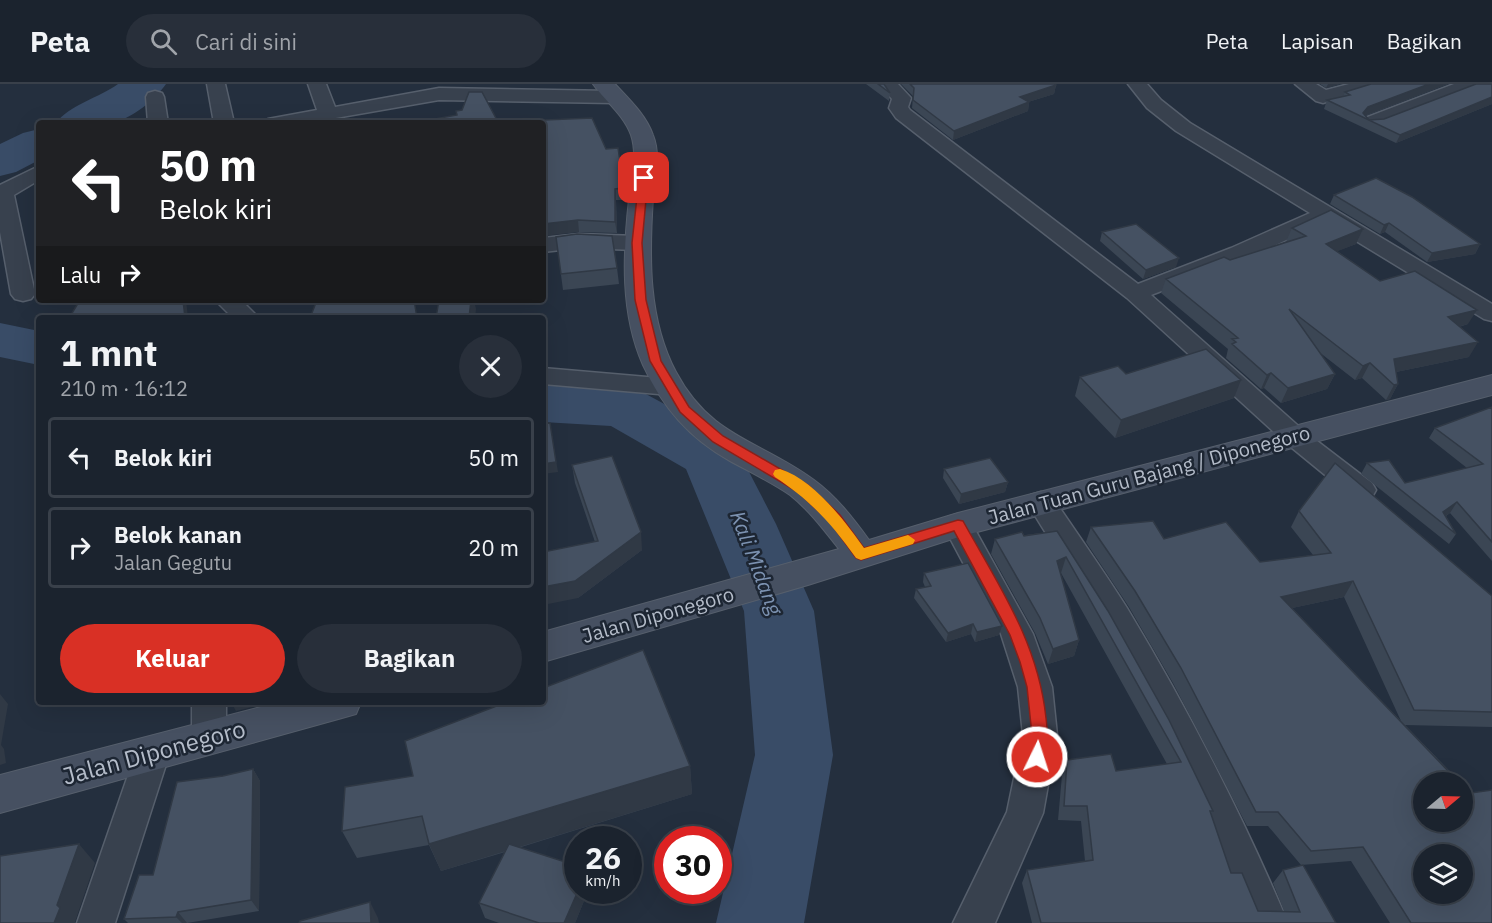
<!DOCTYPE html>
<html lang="id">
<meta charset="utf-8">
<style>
:root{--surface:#1b232e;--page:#282f3a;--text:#f1f3f6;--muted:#a0a4aa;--line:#39404a;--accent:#d93025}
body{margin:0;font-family:"IBM Plex Sans",sans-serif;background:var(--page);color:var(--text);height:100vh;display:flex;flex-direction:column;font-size:22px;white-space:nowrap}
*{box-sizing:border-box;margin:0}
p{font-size:20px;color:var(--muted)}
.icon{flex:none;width:33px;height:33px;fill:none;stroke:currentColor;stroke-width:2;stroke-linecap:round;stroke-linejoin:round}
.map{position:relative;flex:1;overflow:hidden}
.side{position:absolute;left:36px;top:231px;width:510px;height:390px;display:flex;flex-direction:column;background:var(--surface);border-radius:6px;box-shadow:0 6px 24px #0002,0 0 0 2px var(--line)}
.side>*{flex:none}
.banner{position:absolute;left:36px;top:36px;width:510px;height:183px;border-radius:6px;box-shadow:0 6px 24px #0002,0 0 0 2px var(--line);background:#202124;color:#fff;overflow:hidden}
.needle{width:39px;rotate:71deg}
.buttons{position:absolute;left:1413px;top:688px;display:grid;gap:12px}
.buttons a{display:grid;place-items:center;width:60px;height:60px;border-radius:50%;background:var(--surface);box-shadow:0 6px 24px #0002,0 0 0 2px var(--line);font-size:30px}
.speed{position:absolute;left:564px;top:742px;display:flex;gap:12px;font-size:30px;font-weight:700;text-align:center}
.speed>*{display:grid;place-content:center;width:78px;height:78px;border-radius:50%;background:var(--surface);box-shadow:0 6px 24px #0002,0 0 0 2px var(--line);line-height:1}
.speed small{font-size:15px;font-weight:400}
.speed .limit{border:9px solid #d22;background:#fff;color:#111}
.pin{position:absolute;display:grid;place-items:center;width:51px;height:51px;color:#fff;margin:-26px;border-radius:12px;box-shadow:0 3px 9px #0006}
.me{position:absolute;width:66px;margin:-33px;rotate:4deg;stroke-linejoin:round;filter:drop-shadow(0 0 4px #0008)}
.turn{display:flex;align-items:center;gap:21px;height:126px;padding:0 24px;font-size:27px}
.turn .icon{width:78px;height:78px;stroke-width:2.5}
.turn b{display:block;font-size:42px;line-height:51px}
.then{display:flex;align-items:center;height:57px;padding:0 24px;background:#0003;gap:12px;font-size:22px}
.round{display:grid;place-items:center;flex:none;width:63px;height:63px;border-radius:32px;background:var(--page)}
.summary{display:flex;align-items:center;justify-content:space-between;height:102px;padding:0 24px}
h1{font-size:36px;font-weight:700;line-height:45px}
.cta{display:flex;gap:12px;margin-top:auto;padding:12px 24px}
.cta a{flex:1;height:69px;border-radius:36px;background:var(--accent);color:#fff;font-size:24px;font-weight:700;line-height:69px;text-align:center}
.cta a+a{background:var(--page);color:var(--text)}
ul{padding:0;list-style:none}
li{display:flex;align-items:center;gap:18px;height:81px;margin:0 12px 9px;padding:0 12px;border:3px solid var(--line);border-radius:6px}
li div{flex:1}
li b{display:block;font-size:22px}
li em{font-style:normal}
header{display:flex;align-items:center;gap:36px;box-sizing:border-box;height:84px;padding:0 30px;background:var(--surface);border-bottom:2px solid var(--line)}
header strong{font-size:28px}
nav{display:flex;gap:33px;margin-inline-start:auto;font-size:21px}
.search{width:420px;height:54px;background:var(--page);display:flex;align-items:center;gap:15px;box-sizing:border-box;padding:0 21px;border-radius:33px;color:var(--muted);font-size:22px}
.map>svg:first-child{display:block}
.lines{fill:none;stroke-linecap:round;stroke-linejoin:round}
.river{fill:#394c67;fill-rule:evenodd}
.street-casing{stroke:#565f6c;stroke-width:3}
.secondary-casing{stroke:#565f6c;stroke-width:2}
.street{fill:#38414e;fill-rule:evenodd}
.secondary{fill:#465061;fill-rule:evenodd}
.wall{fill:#3b4654;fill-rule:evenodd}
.shaded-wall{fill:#303945}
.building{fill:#455162;stroke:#303945;stroke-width:1.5;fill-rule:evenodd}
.route{fill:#d93025;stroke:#8d1f18;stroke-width:1.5}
.slow{fill:#f59e0b}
.labels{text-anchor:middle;stroke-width:5;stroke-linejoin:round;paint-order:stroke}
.street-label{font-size:20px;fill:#b4bcc9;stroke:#1d2633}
.water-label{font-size:21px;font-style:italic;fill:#7c92b1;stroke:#1d2633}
.near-street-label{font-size:24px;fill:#b4bcc9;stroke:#1d2633}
</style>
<header>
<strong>Peta</strong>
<div class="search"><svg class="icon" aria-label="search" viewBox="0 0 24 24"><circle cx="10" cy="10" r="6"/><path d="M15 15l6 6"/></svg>Cari di sini</div>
<nav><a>Peta</a><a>Lapisan</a><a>Bagikan</a></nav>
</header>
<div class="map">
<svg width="1492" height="839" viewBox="0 0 1492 839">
<rect width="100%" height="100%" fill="#242f3e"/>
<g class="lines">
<!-- river -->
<path class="river" d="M 118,0 L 166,0 C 155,16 132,34 113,39 C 98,43 72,39 56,39 C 68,22 100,13 118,0 Z
M 39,45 L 39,76 L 16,88 L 0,92 L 0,60 L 23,49 Z
M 0,239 L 39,247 L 39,281 L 0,273 Z
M 543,300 L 623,303 L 644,309 L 733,357 L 776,440 L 814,527 L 833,671 L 804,839 L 716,839 L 755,671 L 744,527 L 686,385 L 611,342 L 543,338 Z"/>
<defs>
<path id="street" d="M 207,0 L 225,0 L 234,39 L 214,39 Z
M 308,0 L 326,0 L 335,23 L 439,4 L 614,7 L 621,9 L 623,13 L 621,17 L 614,19 L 439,16 L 307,39 L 265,39 L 268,35 L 317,26 Z
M 879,0 L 898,0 L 911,14 L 908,23 L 910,26 L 1138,200 L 1231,164 L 1310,129 L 1176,47 L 1147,24 L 1128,0 L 1147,0 L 1161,16 L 1190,39 L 1492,220 L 1492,237 L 1484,235 L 1325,138 L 1247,174 L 1151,211 L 1304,347 L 1372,399 L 1376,406 L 1372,413 L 1362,416 L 1352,413 L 1286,359 L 1127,214 L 896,34 L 889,24 L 892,15 Z
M 1295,0 L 1316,0 L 1326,6 L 1349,0 L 1378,0 L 1375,4 L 1323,19 L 1316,17 Z
M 1454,0 L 1480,0 L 1477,4 L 1379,42 L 1365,42 L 1362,38 L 1365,34 Z
M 155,7 L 162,9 L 164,13 L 168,39 L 148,39 L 146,13 L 148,9 Z
M 39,82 L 39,96 L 14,111 L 35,210 L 31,215 L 23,217 L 15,215 L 11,210 L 0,148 L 0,101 Z
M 579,150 L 637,152 L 645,154 L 648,159 L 645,164 L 637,166 L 579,164 L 543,168 L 543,154 Z
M 215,216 L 241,216 L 259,234 L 233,234 Z
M 543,284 L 670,295 L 679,297 L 683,303 L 679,309 L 670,311 L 543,300 Z
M 1041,408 L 1051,411 C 1076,448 1103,486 1127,524 C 1188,625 1242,730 1288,839 L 1250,839 C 1208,737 1160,636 1104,541 C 1080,499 1051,460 1027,418 L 1031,411 Z
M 958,430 L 968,433 L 1033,550 L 1052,603 L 1057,651 L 1043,729 L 995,839 L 953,839 L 1007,728 L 1023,651 L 1018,603 L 1001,550 L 943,441 L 948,433 Z
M 192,618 L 226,618 L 226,653 L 221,663 L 209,668 L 197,663 L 192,653 Z
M 153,653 L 165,657 L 170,668 L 115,839 L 77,839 L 136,668 L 141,657 Z"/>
<path id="secondary" d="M 593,0 L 615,0 C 629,15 646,31 653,51 C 661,71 655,93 653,114 C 649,173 648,235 676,288 C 711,354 760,356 814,396 C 836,412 853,434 869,456 L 958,429 L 1492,291 L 1492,311 L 962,452 L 808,501 L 543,578 L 543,548 L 839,465 C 824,446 809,426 790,411 C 771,398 750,388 730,377 C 689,354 663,324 643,281 C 620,229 623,170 629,115 C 631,94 638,72 631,51 C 624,31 605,17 593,0 Z
M 280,618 L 361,618 L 356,630 L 342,634 L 0,729 L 0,691 Z"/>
</defs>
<!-- street casing -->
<use href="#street" class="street-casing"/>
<!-- secondary casing -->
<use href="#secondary" class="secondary-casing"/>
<!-- street -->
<use href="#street" class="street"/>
<!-- secondary -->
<use href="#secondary" class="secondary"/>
</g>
<!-- wall -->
<path class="wall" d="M 866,0 L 884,0 L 890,9 L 889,17 Z
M 901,0 L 1055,0 L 1056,1 L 1054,10 L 1028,18 L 1029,18 L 1028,27 L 953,56 L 912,24 L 913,12 Z
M 1320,0 L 1340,0 L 1326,4 Z
M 1371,0 L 1448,0 L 1365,32 L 1369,36 L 1384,35 L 1492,0 L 1492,20 L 1396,59 L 1324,25 L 1327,16 L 1343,13 L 1345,8 Z
M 498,38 L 606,65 L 624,104 L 625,116 L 616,116 L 617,149 L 579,148 Z
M 1334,111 L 1480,160 L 1475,170 L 1427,178 L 1385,148 L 1380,150 L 1330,120 Z
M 1292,144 L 1363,145 L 1356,160 L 1337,167 L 1380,197 L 1468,240 L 1459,243 L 1469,273 L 1396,288 L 1398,300 L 1390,315 L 1386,316 L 1362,294 L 1355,296 L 1319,268 L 1335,290 L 1327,305 L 1281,319 L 1264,304 L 1261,305 L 1226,274 L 1228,265 L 1161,209 L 1166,195 L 1230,176 L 1286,158 Z
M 1102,148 L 1176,183 L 1143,195 L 1100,157 Z
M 556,153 L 617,184 L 619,200 L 563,206 Z
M 1126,290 L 1234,314 L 1115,354 L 1075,312 L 1080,293 Z
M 1492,323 L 1492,477 L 1450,429 L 1446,432 L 1456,450 L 1449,460 L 1361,390 L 1367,379 L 1405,399 L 1467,384 L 1429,354 L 1435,344 Z
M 572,381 L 642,466 L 578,514 L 595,458 L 575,399 Z
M 944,385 L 1008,398 L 1005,408 L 959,420 L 943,394 Z
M 1299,427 L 1492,512 L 1492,643 L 1405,641 L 1471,709 L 1492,839 L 1390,839 L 1351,777 L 1301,781 L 1268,742 L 1247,742 L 1173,599 L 1129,523 L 1086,458 L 1091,443 L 1164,455 L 1260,478 L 1313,471 L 1291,443 ZM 1344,513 L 1401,637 L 1292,524 Z
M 1057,447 L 1213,727 L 1211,730 L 1231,789 L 1258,827 L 1284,827 L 1273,799 L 1283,786 L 1336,839 L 1032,839 L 1022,799 L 1027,786 L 1085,777 L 1081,737 L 1058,736 L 1062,691 L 1067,676 L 1116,687 L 1167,680 L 1061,489 L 1060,489 L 1079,556 L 1074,572 L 1048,580 L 1035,549 L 991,470 L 995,455 Z
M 924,489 L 999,551 L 975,558 L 971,550 L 946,558 L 914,514 L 916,505 L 925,503 L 923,498 Z
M 690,682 L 692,710 L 518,764 L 578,807 L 588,807 L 575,839 L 499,839 L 485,834 L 479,819 L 505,768 L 441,787 L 429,761 L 357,774 L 342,747 Z
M 253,685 L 260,697 L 259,827 L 187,839 L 128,839 L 124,835 L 153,791 L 223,692 Z"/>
<!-- shaded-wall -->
<path class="shaded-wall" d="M 1328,0 L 1340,0 L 1326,4 Z
M 1429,0 L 1448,0 L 1364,32 L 1363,29 L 1368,23 Z
M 1056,1 L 1054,10 L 1018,21 L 1020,13 Z
M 1492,13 L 1492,20 L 1396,59 L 1400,51 Z
M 1029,18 L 1028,27 L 953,56 L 954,47 Z
M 615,105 L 616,116 L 617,149 L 615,138 Z
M 578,136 L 579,148 L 543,152 L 543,140 Z
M 1389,139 L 1385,148 L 1380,150 L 1384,141 Z
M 1363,145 L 1356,160 L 1320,174 L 1326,160 Z
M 1480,160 L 1475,170 L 1427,178 L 1432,169 Z
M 1179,174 L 1176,183 L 1143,195 L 1146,186 Z
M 183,216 L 186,216 L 188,234 L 185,234 Z
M 471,216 L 474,216 L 476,225 L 475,234 L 469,234 Z
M 1477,226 L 1468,240 L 1440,248 L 1448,233 Z
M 1478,258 L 1469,273 L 1386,290 L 1394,275 Z
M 1370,279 L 1362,294 L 1355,296 L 1363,282 Z
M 1271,289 L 1264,304 L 1261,305 L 1267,291 Z
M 1335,290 L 1327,305 L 1281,319 L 1288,304 Z
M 1241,296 L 1234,314 L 1115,354 L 1121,336 Z
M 1398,300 L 1390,315 L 1386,316 L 1394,301 Z
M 550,339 L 558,388 L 543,390 L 543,380 Z
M 1008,398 L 1005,408 L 959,420 L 961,410 Z
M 1457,418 L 1450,429 L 1439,436 L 1443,428 Z
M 641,448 L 642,466 L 578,514 L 543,521 L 543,503 Z
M 1066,473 L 1061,489 L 1052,493 L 1057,477 Z
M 1353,497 L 1344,513 L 1273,528 L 1281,513 Z
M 973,540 L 971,550 L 946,558 L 948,549 Z
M 1002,542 L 999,551 L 975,558 L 977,548 Z
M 1079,556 L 1074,572 L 1048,580 L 1053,565 Z
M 0,610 L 8,620 L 1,661 L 4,665 L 6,679 L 0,681 Z
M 231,618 L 257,618 L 256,622 L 236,627 Z
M 690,682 L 692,710 L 441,787 L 429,760 Z
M 253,685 L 260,697 L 259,827 L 251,816 Z
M 79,760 L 95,779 L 75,838 L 75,839 L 54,839 L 57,821 Z
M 578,807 L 588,807 L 575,839 L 564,839 Z
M 370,818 L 378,834 L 379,839 L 371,839 Z
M 178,828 L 187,839 L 182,839 L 176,833 Z"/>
<!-- building -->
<path class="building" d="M 878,0 L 884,0 L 890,9 Z
M 910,0 L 1055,0 L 1056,1 L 1020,13 L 1029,18 L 954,47 L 913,16 L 914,4 Z
M 1371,0 L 1429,0 L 1368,23 L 1363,29 L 1369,36 L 1384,35 L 1476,0 L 1492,0 L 1492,13 L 1400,51 L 1327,16 L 1350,11 L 1345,8 Z
M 469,8 L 482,8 L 498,38 L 592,34 L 606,65 L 618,64 L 624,104 L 615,105 L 615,138 L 578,136 L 543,140 L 543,39 L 413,39 L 457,31 L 456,27 L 462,26 Z
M 1376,94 L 1412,113 L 1480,160 L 1432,169 L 1389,139 L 1384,141 L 1334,111 Z
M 1331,126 L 1363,145 L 1326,160 L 1380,197 L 1415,187 L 1477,226 L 1448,233 L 1478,258 L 1394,275 L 1398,300 L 1394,301 L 1370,279 L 1363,282 L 1289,225 L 1335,290 L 1288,304 L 1271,289 L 1267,291 L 1232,260 L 1236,258 L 1232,255 L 1238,254 L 1166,195 L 1224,173 L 1230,176 L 1306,152 L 1292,144 Z
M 1136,140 L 1179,174 L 1146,186 L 1102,148 Z
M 577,150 L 612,152 L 617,184 L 561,190 L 556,153 Z
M 80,216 L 183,216 L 185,234 L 69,234 Z
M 317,216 L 414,216 L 417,234 L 310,234 Z
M 439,216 L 471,216 L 469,234 L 436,234 Z
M 1206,265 L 1241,296 L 1121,336 L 1080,293 L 1118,282 L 1126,290 Z
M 1492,323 L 1492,458 L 1457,418 L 1443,428 L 1456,450 L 1367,379 L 1389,376 L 1405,399 L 1483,380 L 1435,344 Z
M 550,339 L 556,378 L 543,380 L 543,340 Z
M 612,372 L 641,448 L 575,497 L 543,503 L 543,468 L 598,457 L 572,381 Z
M 990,374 L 1008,398 L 961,410 L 944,385 Z
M 1335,379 L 1492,512 L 1492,628 L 1414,626 L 1353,497 L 1281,513 L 1453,692 L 1457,690 L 1471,709 L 1492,706 L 1492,839 L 1411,839 L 1363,763 L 1311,767 L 1278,728 L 1256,728 L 1181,584 L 1135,507 L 1091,443 L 1153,437 L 1164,455 L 1226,438 L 1260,478 L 1331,469 L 1299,427 ZM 1424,699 L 1462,699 L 1462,738 L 1424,738 ZM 1424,771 L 1462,771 L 1462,810 L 1424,810 Z
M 1057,447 L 1108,527 L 1169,636 L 1213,727 L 1210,727 L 1231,789 L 1242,789 L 1258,827 L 1300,828 L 1283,786 L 1303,781 L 1336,839 L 1041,839 L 1027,786 L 1093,776 L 1087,722 L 1064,722 L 1067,676 L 1111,670 L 1116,687 L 1181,678 L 1066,473 L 1057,477 L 1079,556 L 1053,565 L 1040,534 L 995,455 L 1022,448 L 1024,452 Z
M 968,479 L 1002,542 L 977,548 L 973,540 L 948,549 L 916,505 L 931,502 L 924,489 Z
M 643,566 L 690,682 L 429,760 L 422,732 L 342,747 L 345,703 L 413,692 L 405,657 L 507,618 L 543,618 L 543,604 Z
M 253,685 L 251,816 L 178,828 L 176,833 L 124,835 L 139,791 L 153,791 L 177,698 L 223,692 Z
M 79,760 L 57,821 L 60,824 L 54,839 L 0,839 L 0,772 Z
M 509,760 L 578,782 L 578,807 L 564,839 L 539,839 L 479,819 Z
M 370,818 L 371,839 L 299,839 L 300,837 Z"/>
<!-- route -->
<path class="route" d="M 644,91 L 648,94 L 642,159 L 646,216 L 661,277 L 689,323 L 723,352 L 808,401 L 840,431 L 864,464 L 958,436 L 963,437 C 999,502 1038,558 1046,634 C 1048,648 1049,665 1043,679 L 1037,681 L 1031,679 L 1028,673 L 1032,651 L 1027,603 L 1020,578 L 1010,551 L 954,447 L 861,476 L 856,474 L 830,438 L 798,408 L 713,358 L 680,328 L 650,277 L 635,216 L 632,159 L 639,94 Z"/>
<!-- slow -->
<path class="slow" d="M 780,385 C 813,395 845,437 864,464 L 908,451 L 915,456 L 913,460 L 861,476 L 856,474 C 831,439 811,417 775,393 L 773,390 L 775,386 Z"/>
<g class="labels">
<!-- street labels -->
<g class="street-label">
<text transform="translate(1149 391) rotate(-15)" y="7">Jalan Tuan Guru Bajang / Diponegoro</text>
<text transform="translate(658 531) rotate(-16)" y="7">Jalan Diponegoro</text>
</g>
<!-- water labels -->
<g class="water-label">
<text transform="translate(756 479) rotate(69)" y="7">Kali Midang</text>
</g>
<!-- near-street labels -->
<g class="near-street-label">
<text transform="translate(154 669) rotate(-15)" y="8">Jalan Diponegoro</text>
</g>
</g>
</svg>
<div class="buttons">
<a><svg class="needle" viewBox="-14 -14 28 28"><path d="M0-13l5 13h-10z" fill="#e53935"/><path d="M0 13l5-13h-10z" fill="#a0a4aa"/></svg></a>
<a><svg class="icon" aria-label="layers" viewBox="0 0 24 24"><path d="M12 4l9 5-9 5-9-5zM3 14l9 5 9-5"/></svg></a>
</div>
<div class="speed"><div>26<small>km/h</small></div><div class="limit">30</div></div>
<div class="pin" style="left:644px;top:94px;background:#d93025"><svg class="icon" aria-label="arrive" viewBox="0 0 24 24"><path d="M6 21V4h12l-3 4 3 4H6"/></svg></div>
<svg class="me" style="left:1037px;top:673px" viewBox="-20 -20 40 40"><circle r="17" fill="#d93025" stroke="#fff" stroke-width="3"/><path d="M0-11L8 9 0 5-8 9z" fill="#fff"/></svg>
<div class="banner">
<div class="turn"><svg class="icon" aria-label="left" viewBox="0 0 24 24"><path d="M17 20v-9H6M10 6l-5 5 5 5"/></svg><div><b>50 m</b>Belok kiri</div></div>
<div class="then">Lalu<svg class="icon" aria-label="right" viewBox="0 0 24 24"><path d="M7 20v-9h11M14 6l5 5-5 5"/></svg></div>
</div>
<section class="side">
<div class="summary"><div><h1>1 mnt</h1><p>210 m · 16:12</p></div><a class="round"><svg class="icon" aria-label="close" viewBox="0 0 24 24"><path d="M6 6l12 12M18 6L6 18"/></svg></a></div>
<ul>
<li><svg class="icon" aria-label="left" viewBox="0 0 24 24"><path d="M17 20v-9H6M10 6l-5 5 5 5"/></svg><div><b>Belok kiri</b></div><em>50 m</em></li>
<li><svg class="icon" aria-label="right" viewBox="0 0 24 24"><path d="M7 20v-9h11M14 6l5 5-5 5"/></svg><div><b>Belok kanan</b><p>Jalan Gegutu</p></div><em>20 m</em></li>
</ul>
<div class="cta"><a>Keluar</a><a>Bagikan</a></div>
</section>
</div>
